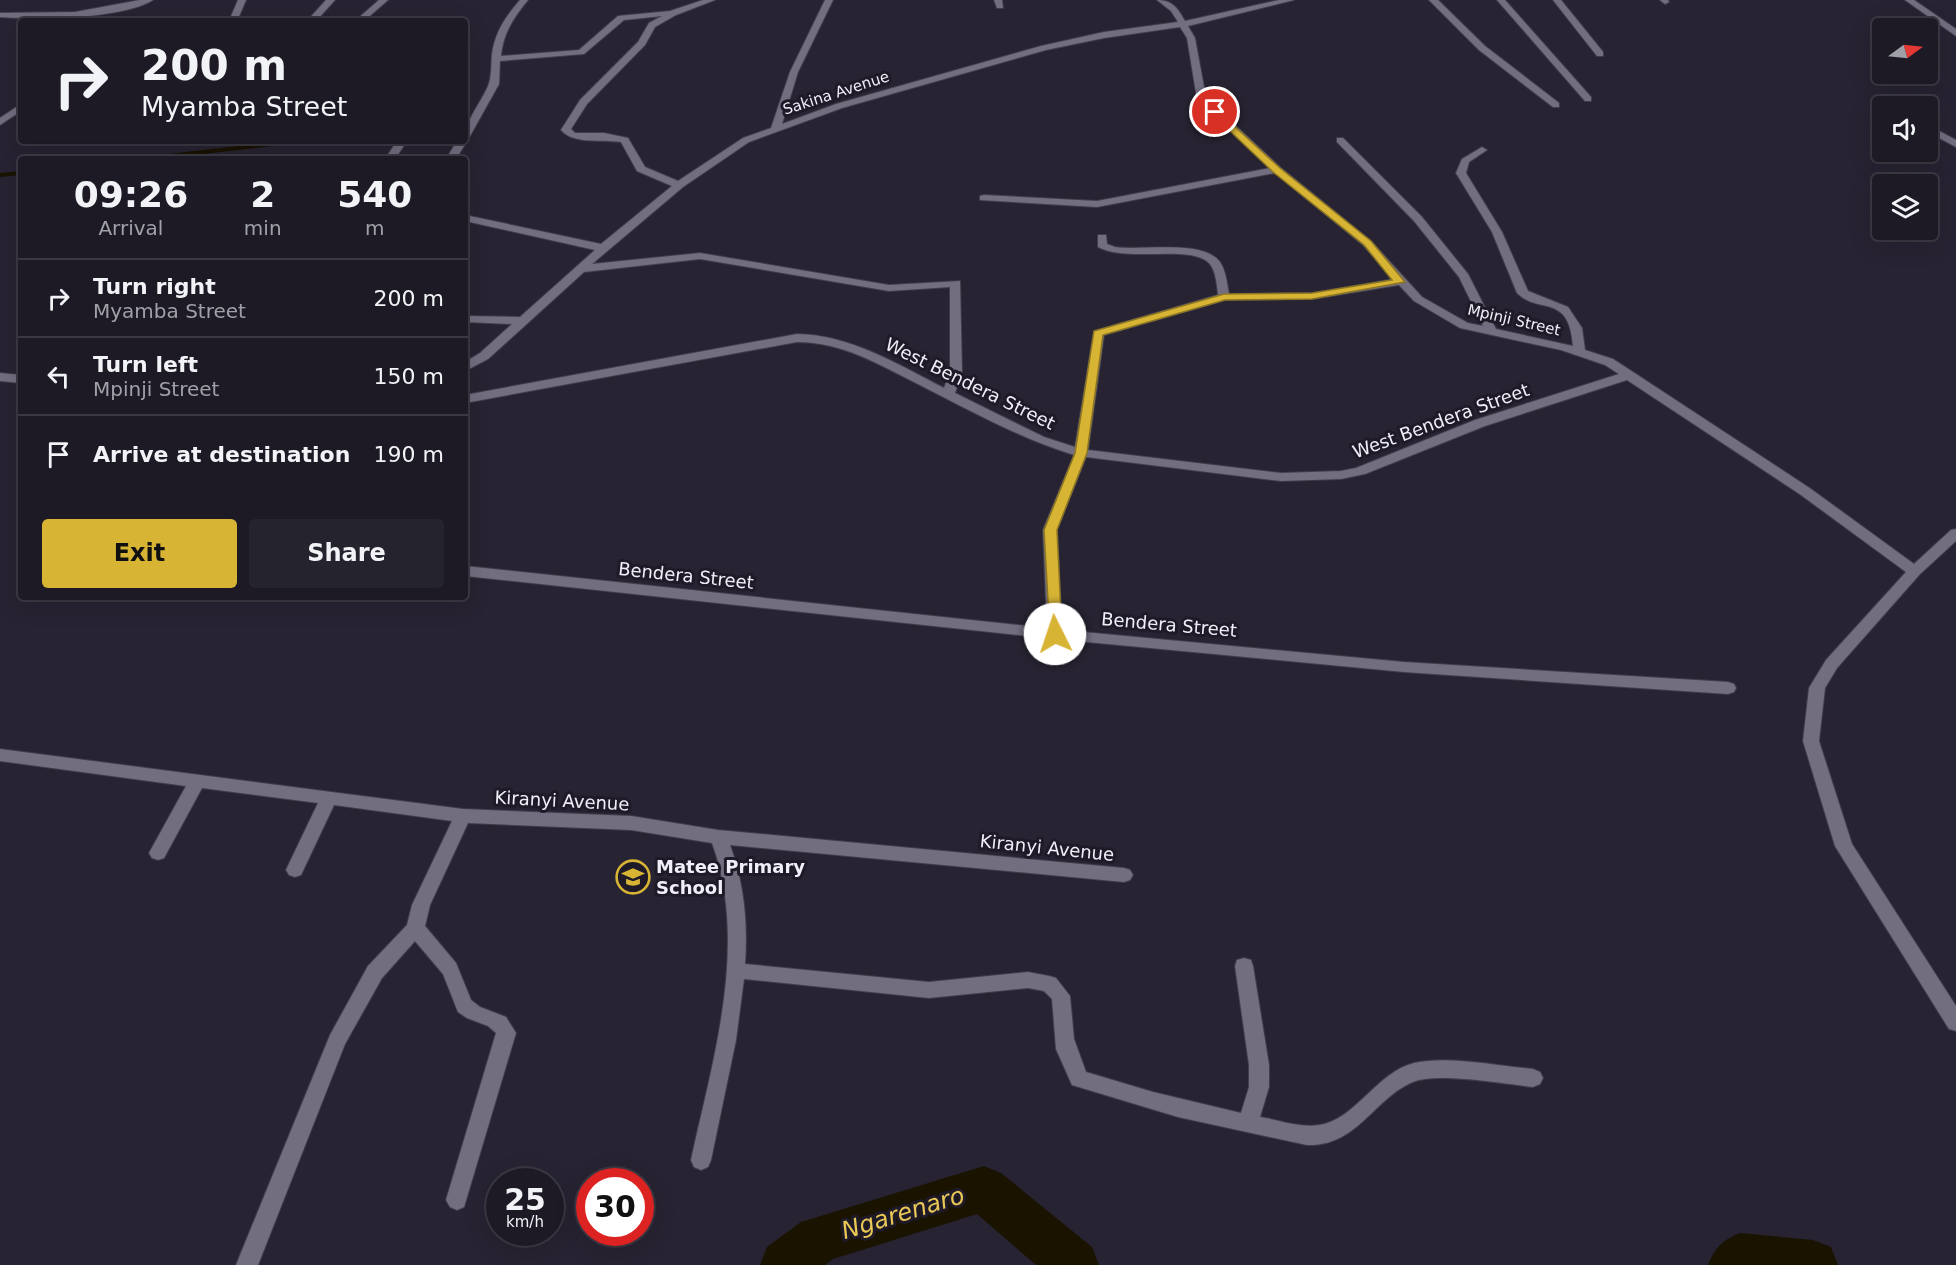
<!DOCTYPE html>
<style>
:root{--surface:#1d1a26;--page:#25232e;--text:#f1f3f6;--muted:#a0a1a7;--line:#3b3843;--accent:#d8b434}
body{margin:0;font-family:"DejaVu Sans",sans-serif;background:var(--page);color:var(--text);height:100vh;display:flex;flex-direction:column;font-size:22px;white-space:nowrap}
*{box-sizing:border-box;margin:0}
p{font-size:20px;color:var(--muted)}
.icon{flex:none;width:33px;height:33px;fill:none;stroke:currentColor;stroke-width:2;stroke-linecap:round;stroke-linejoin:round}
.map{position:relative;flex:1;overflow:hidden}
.details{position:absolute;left:18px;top:156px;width:450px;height:444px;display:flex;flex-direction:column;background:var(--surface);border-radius:6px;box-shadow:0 6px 24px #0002,0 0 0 2px var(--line)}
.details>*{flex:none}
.top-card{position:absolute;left:18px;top:18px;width:450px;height:126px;border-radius:6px;box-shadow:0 6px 24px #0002,0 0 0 2px var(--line);background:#1d1a26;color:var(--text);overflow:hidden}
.needle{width:39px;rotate:75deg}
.fabs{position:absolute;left:1872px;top:18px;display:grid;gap:12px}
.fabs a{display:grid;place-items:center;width:66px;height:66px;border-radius:6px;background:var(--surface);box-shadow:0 6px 24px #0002,0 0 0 2px var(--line);font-size:30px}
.speed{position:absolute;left:486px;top:1168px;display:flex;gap:12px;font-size:30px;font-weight:700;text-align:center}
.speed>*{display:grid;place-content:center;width:78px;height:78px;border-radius:50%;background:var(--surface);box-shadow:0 6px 24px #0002,0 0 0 2px var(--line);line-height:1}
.speed small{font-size:15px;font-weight:400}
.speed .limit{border:9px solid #d22;background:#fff;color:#111}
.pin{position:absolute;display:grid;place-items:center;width:51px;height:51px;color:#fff;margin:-26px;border:3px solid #fff;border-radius:50%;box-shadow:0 2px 6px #0007}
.me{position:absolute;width:66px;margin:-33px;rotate:356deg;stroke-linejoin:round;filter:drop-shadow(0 0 4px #0008)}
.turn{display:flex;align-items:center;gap:21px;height:126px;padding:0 24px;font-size:27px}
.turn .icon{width:78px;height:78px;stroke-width:2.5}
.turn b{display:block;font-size:42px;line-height:51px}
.eta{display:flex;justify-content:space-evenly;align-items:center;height:102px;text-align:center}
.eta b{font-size:36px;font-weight:700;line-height:42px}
.primary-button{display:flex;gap:12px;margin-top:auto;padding:12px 24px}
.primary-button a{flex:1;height:69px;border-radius:6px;background:var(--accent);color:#111;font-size:24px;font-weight:700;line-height:69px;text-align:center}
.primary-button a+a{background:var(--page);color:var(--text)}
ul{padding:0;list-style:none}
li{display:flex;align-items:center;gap:18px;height:78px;padding:0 24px;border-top:2px solid var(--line)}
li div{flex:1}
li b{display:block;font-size:22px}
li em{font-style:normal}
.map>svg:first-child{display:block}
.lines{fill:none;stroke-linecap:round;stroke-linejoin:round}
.stream{stroke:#1a1300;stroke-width:4}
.river{fill:#1a1300;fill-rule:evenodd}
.street-casing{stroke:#413e4b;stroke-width:2}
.street{fill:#726d7f;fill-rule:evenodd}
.route{fill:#d8b434;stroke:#8c7522;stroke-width:1.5}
.labels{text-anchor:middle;stroke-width:6;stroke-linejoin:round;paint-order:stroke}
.far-street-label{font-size:15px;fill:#f0eef8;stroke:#1e1a28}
.street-label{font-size:18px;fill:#f0eef8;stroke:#1e1a28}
.poi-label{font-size:18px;font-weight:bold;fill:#f0eef8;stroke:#1e1a28;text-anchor:start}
.near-water-label{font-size:24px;font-style:italic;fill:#eac855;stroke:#1e1a28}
</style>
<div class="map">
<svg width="1956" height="1265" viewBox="0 0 1956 1265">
<rect width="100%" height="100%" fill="#272332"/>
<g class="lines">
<!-- stream -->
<path class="stream" d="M 142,159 L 282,143 L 343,142
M 0,175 L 21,173"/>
<!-- river -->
<path class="river" d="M 984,1166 L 1001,1173 L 1092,1247 L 1099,1265 L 1036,1265 L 977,1214 L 833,1259 L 825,1265 L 760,1265 L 767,1247 L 801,1222 Z
M 1740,1233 L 1813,1240 L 1831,1247 L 1838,1265 L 1708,1265 C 1716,1247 1721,1241 1740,1233 Z"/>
<defs>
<path id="street" d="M 140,0 L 153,0 C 123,19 36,20 0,17 L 0,13 L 75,12 Z
M 238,0 L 246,0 L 237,21 L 229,21 Z
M 326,0 L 335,0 L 316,21 L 307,21 Z
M 379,0 L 388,0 L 364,21 L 355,21 Z
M 520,0 L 528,0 C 514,17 503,33 501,56 L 579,50 L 618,16 L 670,11 L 703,0 L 715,0 L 676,15 L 655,27 L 645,45 L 587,104 L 571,129 L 575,133 L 604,133 L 628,138 L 645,167 L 678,181 L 743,138 L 771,128 L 790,72 L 825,0 L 833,0 L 798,72 L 782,124 L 836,104 L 1041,46 L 1104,32 L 1178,22 L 1171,11 L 1157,0 C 1173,0 1178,9 1185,21 L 1279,0 L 1294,0 L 1188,26 L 1195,38 L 1206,98 L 1281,168 L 1371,241 L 1422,297 L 1468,323 L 1483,326 L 1459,277 L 1414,221 L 1337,142 L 1337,138 L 1343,138 L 1422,217 L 1468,274 L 1496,329 L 1573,346 C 1569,292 1539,315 1517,293 L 1492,232 L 1456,173 L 1462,159 L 1482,147 L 1487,150 L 1469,162 L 1466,173 L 1502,232 L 1528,291 L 1568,307 L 1582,328 L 1585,350 L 1613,359 L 1633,372 L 1811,489 L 1914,564 L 1951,530 L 1956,529 L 1956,541 L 1920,574 L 1837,668 L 1825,688 L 1819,741 L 1852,844 L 1956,1006 L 1956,1031 L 1949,1029 L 1835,846 L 1803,741 L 1809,688 L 1826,660 L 1906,572 L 1801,495 L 1627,380 L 1485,426 L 1365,474 L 1341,479 L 1281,481 L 1086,457 L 1057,530 L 1062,630 L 1404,662 L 1728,682 L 1734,684 L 1736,688 L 1734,692 L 1728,694 L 1404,672 L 1055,639 L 465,576 L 465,566 L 1047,628 L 1043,530 L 1074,455 C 1019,438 969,410 918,384 C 878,364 842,342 797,342 L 465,403 L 465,395 L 797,334 C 851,335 897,364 944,388 L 950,372 L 950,287 L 889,291 L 700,259 L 584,272 L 488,359 L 465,371 L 465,362 L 480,353 L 512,324 L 465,322 L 465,316 L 520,317 L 595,250 L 465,221 L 465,215 L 601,244 L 672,186 L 637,171 L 621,142 C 602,139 574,145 561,130 L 580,100 L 638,42 L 649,23 L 662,16 L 624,20 L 584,54 L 500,61 L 499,84 L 470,136 L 465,139 L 467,141 L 456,159 L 446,159 L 457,141 L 465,141 C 465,119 480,105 488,86 C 492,77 491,64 492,54 C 495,32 506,16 520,0 ZM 1180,27 L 1187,38 L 1197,99 L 1270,168 L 1097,201 L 984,195 L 980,196 L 980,200 L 1097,207 L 1275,173 L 1363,245 L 1394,279 L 1313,293 L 1229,294 C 1227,283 1226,271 1220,262 C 1203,239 1141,251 1115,247 L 1107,244 L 1106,235 L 1098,235 L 1098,247 C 1129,263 1189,244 1209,263 C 1216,270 1217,286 1218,295 L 1094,331 L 1075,447 L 1044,437 L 955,393 L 962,372 L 960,281 L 889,285 L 700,253 L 592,264 L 683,187 L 749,142 L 842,108 L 1046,50 L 1104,38 ZM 1399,285 L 1414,301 L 1460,328 L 1561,350 L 1605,365 L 1619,374 L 1475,420 L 1356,468 L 1341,471 L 1281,473 L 1088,450 L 1104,335 L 1225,300 L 1313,299 Z
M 994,0 L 1002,0 L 1003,8 L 997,8 Z
M 1429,0 L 1438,0 L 1485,46 L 1559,103 L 1559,107 L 1553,107 L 1479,50 Z
M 1497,0 L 1505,0 L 1591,97 L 1591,101 L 1585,101 Z
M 1553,0 L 1561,0 L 1603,52 L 1603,56 L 1597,56 Z
M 1660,0 L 1668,0 L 1669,2 L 1665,4 Z
M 1905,0 L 1914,0 L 1956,29 L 1956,36 Z
M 21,104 L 21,111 L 0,125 L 0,118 Z
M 1928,125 L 1956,140 L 1956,147 L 1928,132 Z
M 397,141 L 407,141 L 395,159 L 385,159 Z
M 0,373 L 21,375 L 21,383 L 0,381 Z
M 0,749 L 463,809 L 631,816 L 718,830 L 1124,868 L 1130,870 L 1133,875 L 1130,880 L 1124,882 L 730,845 C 744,883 748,923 745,964 L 929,982 L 1028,972 L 1049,976 L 1056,978 L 1070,996 L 1074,1039 L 1086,1072 L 1153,1092 L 1241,1113 L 1249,1087 L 1249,1065 L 1235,966 L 1237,960 L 1244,958 L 1251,960 L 1253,966 L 1269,1065 L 1269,1087 L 1260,1117 C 1279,1120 1300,1128 1319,1125 C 1354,1121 1377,1072 1414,1063 C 1448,1055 1498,1066 1533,1069 L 1540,1072 L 1543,1078 L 1540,1084 L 1533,1087 C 1505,1084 1437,1072 1413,1082 C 1374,1098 1357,1147 1307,1145 L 1178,1117 L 1072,1085 L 1056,1049 L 1052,999 L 1044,991 L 1028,988 L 929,998 L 744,979 L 736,1040 L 711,1160 L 708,1167 L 701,1170 L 694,1167 L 691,1160 C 713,1059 749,944 712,843 L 631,830 L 468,823 L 430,905 L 425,926 L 456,963 L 471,1000 L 480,1007 L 506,1017 L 516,1033 L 464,1207 L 457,1210 L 450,1207 L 446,1200 L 496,1033 L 488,1026 L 467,1018 L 458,1012 L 443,974 L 415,941 L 382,978 L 345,1044 L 258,1265 L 236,1265 L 330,1035 L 368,966 L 407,925 L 412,905 L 452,821 L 334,805 L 301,875 L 295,877 L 289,875 L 286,870 L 318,803 L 202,788 L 164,858 L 158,860 L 152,858 L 149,853 L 186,786 L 0,761 Z"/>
</defs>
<!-- street casing -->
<use href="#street" class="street-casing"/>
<!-- street -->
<use href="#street" class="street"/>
</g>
<!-- route -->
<path class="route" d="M 1212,111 L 1218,111 L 1280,168 L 1371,241 L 1405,282 L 1312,299 L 1225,300 L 1103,335 L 1087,453 L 1057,530 L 1062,634 L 1055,638 L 1050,637 L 1044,530 L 1075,453 L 1094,331 L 1224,294 L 1312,293 L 1392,280 L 1364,245 L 1273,172 L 1212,114 Z"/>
<!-- icons -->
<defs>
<symbol id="school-ring" viewBox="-11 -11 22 22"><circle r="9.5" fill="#1e1a28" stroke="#d8b434" stroke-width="1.5"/><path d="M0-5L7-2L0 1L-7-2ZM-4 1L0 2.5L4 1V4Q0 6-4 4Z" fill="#d8b434"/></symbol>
</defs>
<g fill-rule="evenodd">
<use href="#school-ring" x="614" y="858" width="38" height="38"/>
</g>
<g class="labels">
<!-- far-street labels -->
<g class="far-street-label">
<text transform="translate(836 93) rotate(-18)" y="5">Sakina Avenue</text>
<text transform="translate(1514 320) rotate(13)" y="5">Mpinji Street</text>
</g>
<!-- street labels -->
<g class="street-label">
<text transform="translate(970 384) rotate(26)" y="6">West Bendera Street</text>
<text transform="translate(1441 421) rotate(-20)" y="6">West Bendera Street</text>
<text transform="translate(686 576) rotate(6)" y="6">Bendera Street</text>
<text transform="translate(1169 625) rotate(5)" y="6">Bendera Street</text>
<text transform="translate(562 801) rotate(3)" y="6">Kiranyi Avenue</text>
<text transform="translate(1047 848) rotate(6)" y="6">Kiranyi Avenue</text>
</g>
<!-- poi labels -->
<g class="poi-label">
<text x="656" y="873">Matee Primary<tspan x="656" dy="21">School</tspan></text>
</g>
<!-- near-water labels -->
<g class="near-water-label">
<text transform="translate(903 1213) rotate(-17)" y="8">Ngarenaro</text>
</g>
</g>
</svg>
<div class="fabs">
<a><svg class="needle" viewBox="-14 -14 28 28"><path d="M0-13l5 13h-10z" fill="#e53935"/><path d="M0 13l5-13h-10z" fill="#a0a1a7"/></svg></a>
<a><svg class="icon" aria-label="sound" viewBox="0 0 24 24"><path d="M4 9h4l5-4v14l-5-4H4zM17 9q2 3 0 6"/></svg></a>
<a><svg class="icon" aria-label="layers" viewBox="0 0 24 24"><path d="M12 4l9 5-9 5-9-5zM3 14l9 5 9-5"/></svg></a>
</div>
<div class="speed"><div>25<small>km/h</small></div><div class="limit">30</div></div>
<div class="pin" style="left:1215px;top:112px;background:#d93025"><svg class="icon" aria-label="arrive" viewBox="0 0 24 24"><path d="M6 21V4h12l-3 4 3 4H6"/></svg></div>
<svg class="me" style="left:1055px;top:634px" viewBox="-20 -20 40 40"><circle r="19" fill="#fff"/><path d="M0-13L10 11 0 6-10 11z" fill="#d8b434"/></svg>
<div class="top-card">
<div class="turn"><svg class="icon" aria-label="right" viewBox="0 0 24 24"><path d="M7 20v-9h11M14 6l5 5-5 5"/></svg><div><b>200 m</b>Myamba Street</div></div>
</div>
<section class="details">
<div class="eta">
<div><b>09:26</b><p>Arrival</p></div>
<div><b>2</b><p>min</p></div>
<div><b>540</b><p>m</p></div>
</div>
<ul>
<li><svg class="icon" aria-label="right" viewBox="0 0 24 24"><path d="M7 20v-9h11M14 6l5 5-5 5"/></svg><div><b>Turn right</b><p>Myamba Street</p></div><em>200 m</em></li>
<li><svg class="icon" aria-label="left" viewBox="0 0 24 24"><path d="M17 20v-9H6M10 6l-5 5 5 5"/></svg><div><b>Turn left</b><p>Mpinji Street</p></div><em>150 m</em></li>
<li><svg class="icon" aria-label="arrive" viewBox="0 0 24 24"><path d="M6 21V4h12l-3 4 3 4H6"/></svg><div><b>Arrive at destination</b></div><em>190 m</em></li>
</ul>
<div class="primary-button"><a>Exit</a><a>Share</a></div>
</section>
</div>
